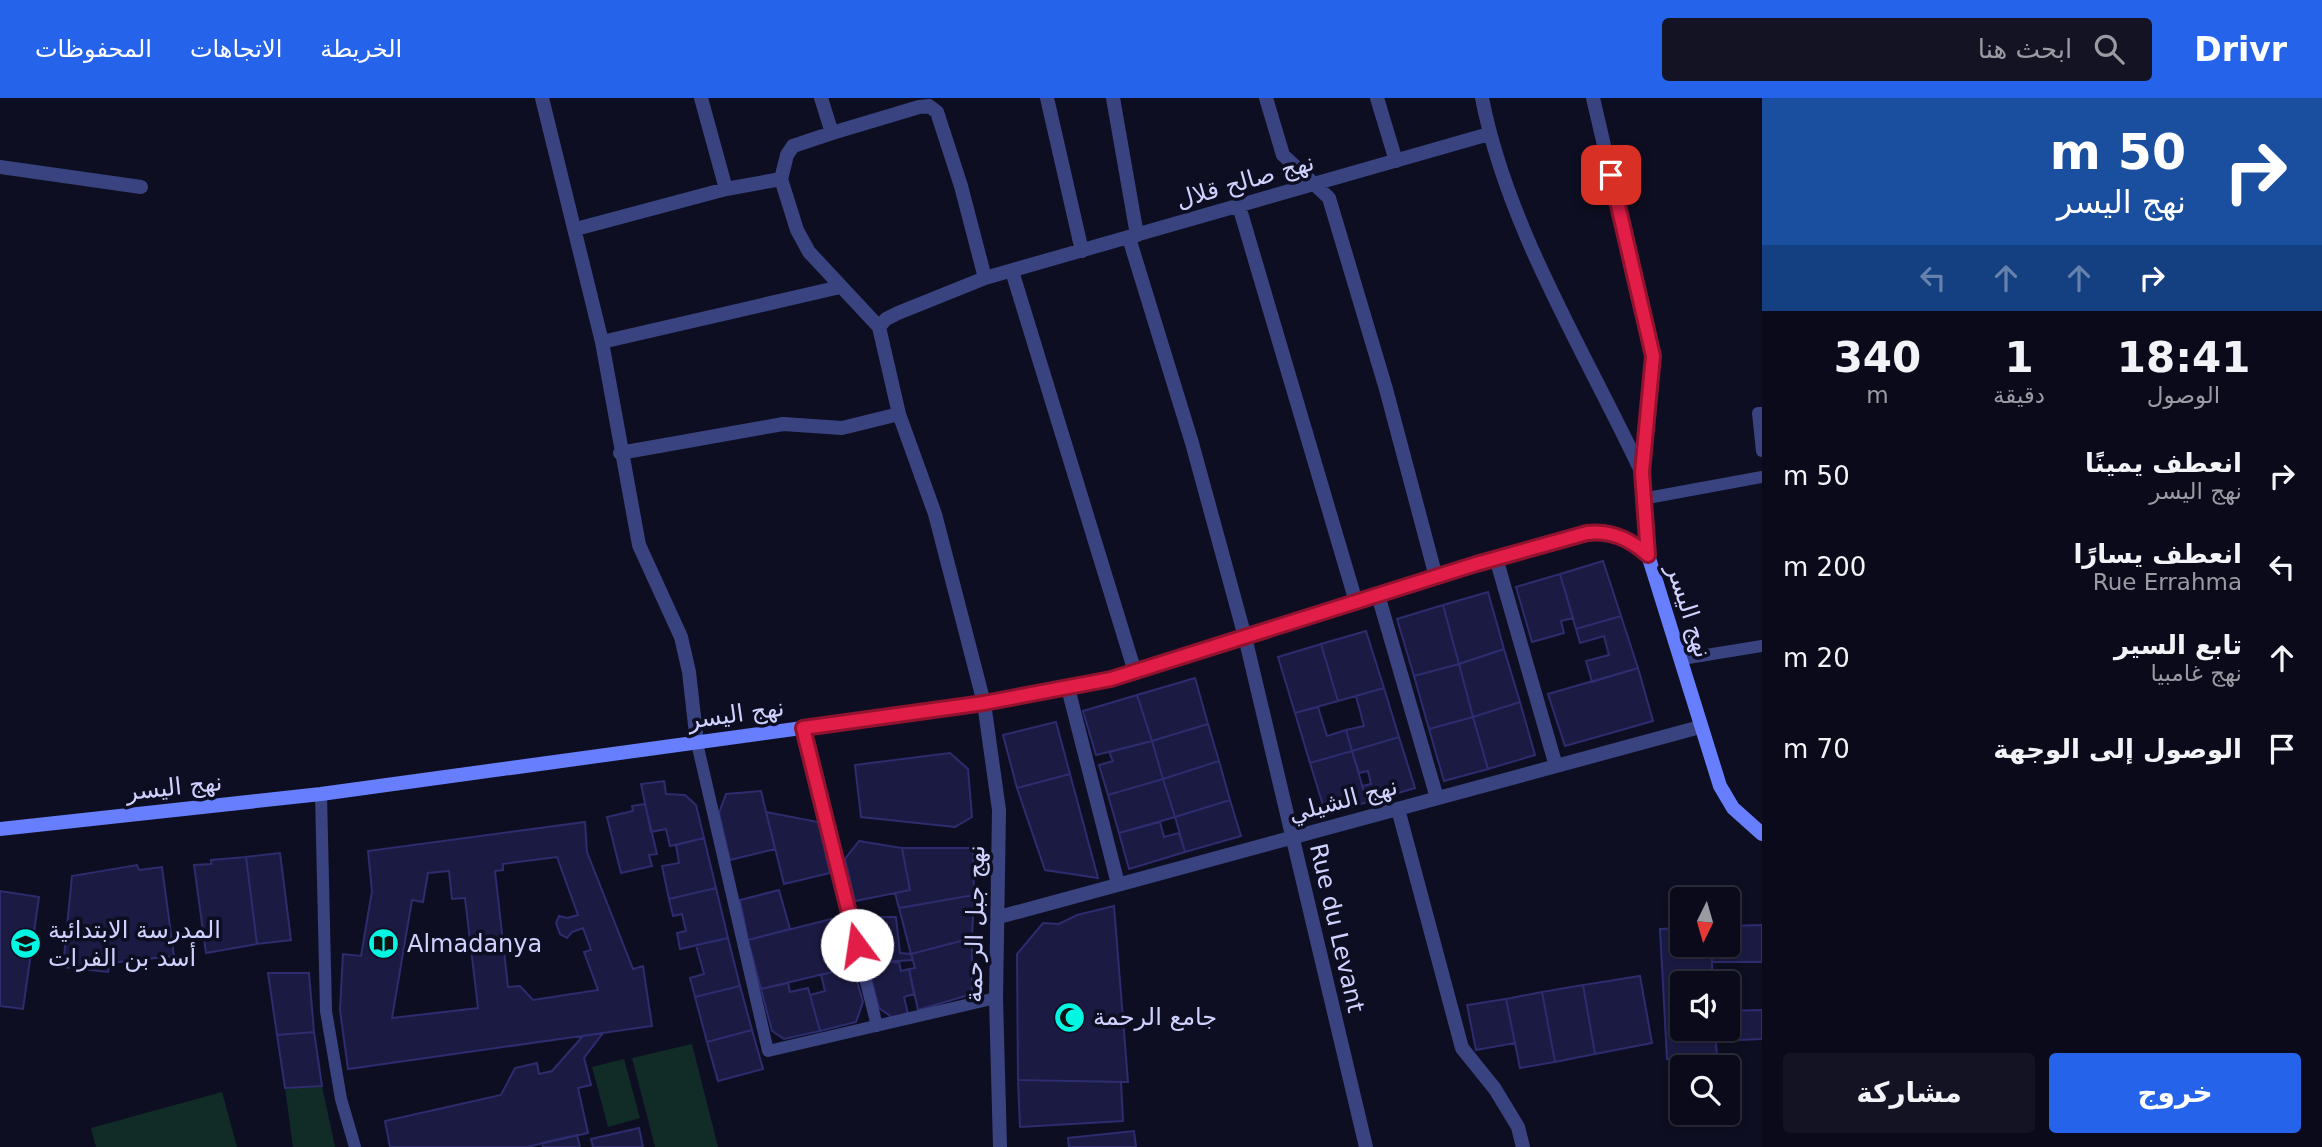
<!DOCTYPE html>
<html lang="ar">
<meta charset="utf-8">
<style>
:root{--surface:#0a0a1a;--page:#131323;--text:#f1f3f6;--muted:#999aa2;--line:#2a2b39;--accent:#2563eb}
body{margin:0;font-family:"DejaVu Sans",Vazirmatn,sans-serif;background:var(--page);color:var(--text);direction:rtl;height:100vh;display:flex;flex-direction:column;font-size:26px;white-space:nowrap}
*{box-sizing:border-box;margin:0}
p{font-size:23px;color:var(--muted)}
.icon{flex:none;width:38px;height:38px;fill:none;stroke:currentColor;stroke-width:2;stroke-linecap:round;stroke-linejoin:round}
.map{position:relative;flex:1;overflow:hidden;direction:ltr}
.panel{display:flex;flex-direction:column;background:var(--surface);width:560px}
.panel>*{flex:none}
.guide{background:#1a4fa0;color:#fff;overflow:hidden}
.needle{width:46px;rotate:185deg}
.tools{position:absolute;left:1670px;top:789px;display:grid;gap:14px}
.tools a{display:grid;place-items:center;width:70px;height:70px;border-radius:7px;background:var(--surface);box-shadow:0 4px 10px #0003,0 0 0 2px var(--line);font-size:35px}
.pin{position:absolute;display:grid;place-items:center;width:60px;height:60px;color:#fff;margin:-30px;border-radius:14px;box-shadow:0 4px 10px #0006}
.me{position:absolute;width:77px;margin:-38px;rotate:346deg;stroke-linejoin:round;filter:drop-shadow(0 0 5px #0008)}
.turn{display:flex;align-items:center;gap:24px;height:147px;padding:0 21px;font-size:32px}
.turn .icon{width:91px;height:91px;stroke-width:2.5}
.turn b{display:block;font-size:49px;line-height:60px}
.lanes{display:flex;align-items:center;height:66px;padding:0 21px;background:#0003;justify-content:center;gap:35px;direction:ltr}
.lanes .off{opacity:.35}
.eta{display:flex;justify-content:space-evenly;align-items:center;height:119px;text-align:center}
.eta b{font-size:42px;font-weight:700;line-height:49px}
.primary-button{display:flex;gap:14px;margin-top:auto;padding:14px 21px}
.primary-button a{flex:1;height:80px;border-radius:7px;background:var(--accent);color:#fff;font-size:28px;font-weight:700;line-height:80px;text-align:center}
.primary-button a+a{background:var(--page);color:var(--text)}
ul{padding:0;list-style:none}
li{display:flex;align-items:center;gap:21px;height:91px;padding:0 21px}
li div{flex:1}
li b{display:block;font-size:26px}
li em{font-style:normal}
header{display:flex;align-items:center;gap:42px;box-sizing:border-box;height:98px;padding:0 35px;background:var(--accent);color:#fff}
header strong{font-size:33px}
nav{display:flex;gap:38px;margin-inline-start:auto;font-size:24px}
.search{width:490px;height:63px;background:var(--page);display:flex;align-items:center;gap:18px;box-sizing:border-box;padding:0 24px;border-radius:7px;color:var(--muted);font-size:26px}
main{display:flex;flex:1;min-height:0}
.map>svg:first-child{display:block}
.green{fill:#112c26}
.building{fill:#1b1a43;stroke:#2d2c6e;stroke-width:2;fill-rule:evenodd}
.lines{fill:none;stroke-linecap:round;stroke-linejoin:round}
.lane{stroke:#394380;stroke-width:12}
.street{stroke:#394380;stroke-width:14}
.secondary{stroke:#677ffe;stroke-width:14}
.route-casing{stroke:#92132f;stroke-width:18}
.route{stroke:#e11d48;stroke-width:12}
.labels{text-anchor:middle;stroke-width:7;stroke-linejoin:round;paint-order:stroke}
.street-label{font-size:24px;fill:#cfd2ff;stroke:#0e0e22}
.poi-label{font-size:24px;fill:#cfd2ff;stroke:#0e0e22;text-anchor:start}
</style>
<header>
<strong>Drivr</strong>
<div class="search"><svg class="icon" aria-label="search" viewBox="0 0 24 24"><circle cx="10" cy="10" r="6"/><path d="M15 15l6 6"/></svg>ابحث هنا</div>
<nav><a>الخريطة</a><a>الاتجاهات</a><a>المحفوظات</a></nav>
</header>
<main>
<section class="panel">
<div class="guide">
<div class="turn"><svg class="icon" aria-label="right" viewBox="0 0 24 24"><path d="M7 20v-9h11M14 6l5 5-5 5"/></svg><div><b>50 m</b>نهج اليسر</div></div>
<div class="lanes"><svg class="icon off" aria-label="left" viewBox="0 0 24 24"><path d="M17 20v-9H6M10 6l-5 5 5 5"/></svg><svg class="icon off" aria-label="ahead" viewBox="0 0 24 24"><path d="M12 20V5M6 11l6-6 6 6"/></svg><svg class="icon off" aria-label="ahead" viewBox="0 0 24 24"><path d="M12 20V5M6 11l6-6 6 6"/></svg><svg class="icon" aria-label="right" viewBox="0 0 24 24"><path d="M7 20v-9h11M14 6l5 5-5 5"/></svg></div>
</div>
<div class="eta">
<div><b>18:41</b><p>الوصول</p></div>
<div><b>1</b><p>دقيقة</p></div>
<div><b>340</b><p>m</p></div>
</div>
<ul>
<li><svg class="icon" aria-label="right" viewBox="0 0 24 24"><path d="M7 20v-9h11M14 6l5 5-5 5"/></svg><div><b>انعطف يمينًا</b><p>نهج اليسر</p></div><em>50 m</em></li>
<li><svg class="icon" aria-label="left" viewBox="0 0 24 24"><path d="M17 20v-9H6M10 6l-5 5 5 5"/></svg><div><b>انعطف يسارًا</b><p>Rue Errahma</p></div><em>200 m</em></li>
<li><svg class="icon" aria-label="ahead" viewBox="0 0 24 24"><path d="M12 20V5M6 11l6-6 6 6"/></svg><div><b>تابع السير</b><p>نهج غامبيا</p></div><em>20 m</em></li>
<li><svg class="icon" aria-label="arrive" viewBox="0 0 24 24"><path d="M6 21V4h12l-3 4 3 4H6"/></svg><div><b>الوصول إلى الوجهة</b></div><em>70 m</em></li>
</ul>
<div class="primary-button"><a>خروج</a><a>مشاركة</a></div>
</section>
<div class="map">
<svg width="1762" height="1049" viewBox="0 0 1762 1049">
<rect width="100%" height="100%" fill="#0e0e22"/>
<!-- green -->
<path class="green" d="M 692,946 L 718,1049 L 655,1049 L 632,960 Z
M 624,961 L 640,1020 L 608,1029 L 592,969 Z
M 322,988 L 335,1049 L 293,1049 L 285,990 Z
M 222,994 L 237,1049 L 96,1049 L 91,1030 Z"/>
<!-- building -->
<path class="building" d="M 1603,463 L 1621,518 L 1576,531 L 1560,476 Z
M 1560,476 L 1573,520 L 1561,523 L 1564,535 L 1532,544 L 1516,489 Z
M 1488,494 L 1504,551 L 1459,566 L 1443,507 Z
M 1443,507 L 1459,566 L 1414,578 L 1397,521 Z
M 1621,518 L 1638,570 L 1592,584 L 1586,563 L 1609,557 L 1604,538 L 1580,545 L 1576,531 Z
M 1366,533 L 1384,590 L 1338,603 L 1321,546 Z
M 1321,546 L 1338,603 L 1295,615 L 1278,559 Z
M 1504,551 L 1520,604 L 1473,619 L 1459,566 Z
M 1459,566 L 1473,619 L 1429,631 L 1414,578 Z
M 1638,570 L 1653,623 L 1565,648 L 1548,596 Z
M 1195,580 L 1208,626 L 1152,643 L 1137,597 Z
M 1384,590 L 1399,639 L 1352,653 L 1346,632 L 1364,628 L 1356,598 Z
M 1137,597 L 1152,643 L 1096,657 L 1083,613 Z
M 1520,604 L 1535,657 L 1488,671 L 1473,619 Z
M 1318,609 L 1327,638 L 1346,632 L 1352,653 L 1310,665 L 1295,615 Z
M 1473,619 L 1488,671 L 1444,683 L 1429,631 Z
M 1056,624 L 1070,676 L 1017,690 L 1003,637 Z
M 1208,626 L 1219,663 L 1163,681 L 1152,643 Z
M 1399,639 L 1415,690 L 1367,704 L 1362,688 L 1371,686 L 1368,673 L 1359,675 L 1352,653 Z
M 1152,643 L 1163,681 L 1108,697 L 1099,667 L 1113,663 L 1109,654 Z
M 1352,653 L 1367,704 L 1326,717 L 1310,665 Z
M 950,655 L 968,671 L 972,719 L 955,729 L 861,719 L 855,667 Z
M 1219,663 L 1230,702 L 1175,719 L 1163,681 Z
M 1070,676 L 1098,780 L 1045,772 L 1017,690 Z
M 1163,681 L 1175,719 L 1119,735 L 1108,697 Z
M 664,683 L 666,696 L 685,697 L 696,707 L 704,740 L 670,748 L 666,731 L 651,734 L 641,686 Z
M 761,693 L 775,751 L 730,762 L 719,715 L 726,696 Z
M 1230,702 L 1241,738 L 1185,754 L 1175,719 Z
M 645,706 L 657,756 L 649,757 L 652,768 L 621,775 L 607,719 L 633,713 L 632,708 Z
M 766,714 L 818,724 L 830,775 L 784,786 Z
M 585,724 L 587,754 L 633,871 L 643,868 L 652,928 L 348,971 L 340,912 L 343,856 L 361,858 L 372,793 L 368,753 ZM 557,759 L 578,817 L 567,820 L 559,818 L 556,825 L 560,836 L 567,840 L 572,834 L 583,830 L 591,852 L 584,854 L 598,892 L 533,902 L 520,888 L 508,889 L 495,773 L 503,772 L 503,766 ZM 449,773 L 452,801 L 465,800 L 478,910 L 392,920 L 412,802 L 423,804 L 428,775 Z
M 1160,724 L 1164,739 L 1179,735 L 1185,754 L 1129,771 L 1119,735 Z
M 704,740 L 716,790 L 669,801 L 662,768 L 679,765 L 676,747 Z
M 859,743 L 902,750 L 910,792 L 855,803 L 845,761 Z
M 902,750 L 973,750 L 974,797 L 899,810 L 895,795 L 910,792 Z
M 280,755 L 291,842 L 257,846 L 246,759 Z
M 246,759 L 257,846 L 206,855 L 194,767 L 211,766 L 211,762 Z
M 137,767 L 139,772 L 162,769 L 174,858 L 110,865 L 108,874 L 63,869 L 72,778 Z
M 716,790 L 728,840 L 680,851 L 677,835 L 686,833 L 682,816 L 673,818 L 669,801 Z
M 779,792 L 790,831 L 748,842 L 740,802 Z
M 0,793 L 39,799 L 23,911 L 0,908 Z
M 974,797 L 972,840 L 911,856 L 899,810 Z
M 1114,808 L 1128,984 L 1018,982 L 1017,856 L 1043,825 L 1059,826 L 1077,817 Z
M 839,819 L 853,869 L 761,891 L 748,842 Z
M 858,819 L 896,819 L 900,855 L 911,856 L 913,862 L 867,865 Z
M 1762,827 L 1762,864 L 1712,864 L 1711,847 L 1727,847 L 1727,828 Z
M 1682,830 L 1682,847 L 1711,847 L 1713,886 L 1682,886 L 1682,931 L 1715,931 L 1717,959 L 1667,961 L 1660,831 Z
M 728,840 L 740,888 L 695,899 L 690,880 L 704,876 L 696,847 Z
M 972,840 L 972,896 L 918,912 L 909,871 L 915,870 L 911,856 Z
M 899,864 L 901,873 L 909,871 L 914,896 L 904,899 L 908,916 L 893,920 L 879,910 L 867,865 Z
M 853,869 L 863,904 L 856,924 L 820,933 L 810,897 L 825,893 L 821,877 Z
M 268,875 L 309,875 L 314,934 L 277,937 Z
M 1640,878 L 1652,945 L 1595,956 L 1583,887 Z
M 788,885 L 790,894 L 808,890 L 820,933 L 784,941 L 772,933 L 761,891 Z
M 1583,887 L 1595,956 L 1555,964 L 1542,894 Z
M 740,888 L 752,932 L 707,944 L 695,899 Z
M 1542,894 L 1555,964 L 1520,970 L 1506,901 Z
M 1506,901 L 1515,945 L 1476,952 L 1467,907 Z
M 1762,912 L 1762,941 L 1716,943 L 1715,931 L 1727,931 L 1727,913 Z
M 752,932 L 763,971 L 718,983 L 707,944 Z
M 314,934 L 322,988 L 285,990 L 277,937 Z
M 603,935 L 584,960 L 591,987 L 578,990 L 588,1035 L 527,1049 L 390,1049 L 385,1023 L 501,997 L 515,970 L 537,965 L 539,976 L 552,973 L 583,938 Z
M 1018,982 L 1121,984 L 1123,1023 L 1020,1029 Z
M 639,1030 L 643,1049 L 593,1049 L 591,1041 Z
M 1134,1033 L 1136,1049 L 1069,1049 L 1068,1040 Z
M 577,1037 L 580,1049 L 543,1049 L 542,1045 Z"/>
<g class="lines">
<!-- lane -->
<path class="lane" d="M 1762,315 L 1758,315 L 1762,353
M 1642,401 L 1762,379
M 1682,561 L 1762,548
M 803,630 L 877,928
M 697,645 L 768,953 L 996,900
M 321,696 L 326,913 L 341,1001 L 355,1049"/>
<!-- street -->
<path class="street" d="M 542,0 L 602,244 L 639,447 L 681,539 L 689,574 L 697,645
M 701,0 L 726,91
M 821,0 L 832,35 L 793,48 L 787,57 L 781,81 L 797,132 L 809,154 L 879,229
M 1047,0 L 1082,153
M 1113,0 L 1137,137
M 1266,0 L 1283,57 L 1329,100 L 1386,291 L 1436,479
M 1377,0 L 1396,63
M 1482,0 C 1507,129 1585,254 1641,373
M 1593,0 L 1653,258 L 1642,374 L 1648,457
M 832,35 L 919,9 L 929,8 L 937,14 L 961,88 L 985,180
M 0,69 L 141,89
M 1239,108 L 1356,504
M 576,131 L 726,91 L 781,81
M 1129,140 L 1192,345 L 1245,539 L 1366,1049
M 1012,173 L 1135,574
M 602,244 L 840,189
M 620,355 L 783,326 L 842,330 L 899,316
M 1496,460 L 1556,668
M 1378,497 L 1437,700
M 1068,590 L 1118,786
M 1398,711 L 1462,950 L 1495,991 L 1518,1029 L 1523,1049
M 999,819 L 1700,629
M 1000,1049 L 996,900 L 999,712 L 984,605 L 935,416 L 899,316 L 879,229 L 886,221 L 898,215 L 985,180 L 1489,36"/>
<!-- secondary -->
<path class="secondary" d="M 0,731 L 321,696 L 984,605 L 1111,581 L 1436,479 L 1587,435 L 1602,433 L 1617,438 L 1636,446 L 1648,457 L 1720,688 L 1733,710 L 1762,736"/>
</g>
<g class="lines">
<defs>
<path id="route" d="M 857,847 L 803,630 L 984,605 L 1111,581 L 1476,466 L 1587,435 C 1611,432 1630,441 1648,457 L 1642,374 L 1653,258 L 1611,77"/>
</defs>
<!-- route casing -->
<use href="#route" class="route-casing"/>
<!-- route -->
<use href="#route" class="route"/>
</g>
<!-- icons -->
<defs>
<symbol id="school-disc" viewBox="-11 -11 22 22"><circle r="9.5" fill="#02f7e3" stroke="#0e0e22"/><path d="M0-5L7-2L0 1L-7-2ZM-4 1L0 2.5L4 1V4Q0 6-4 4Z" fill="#111"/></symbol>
<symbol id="library-disc" viewBox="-11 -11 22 22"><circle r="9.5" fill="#02f7e3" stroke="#0e0e22"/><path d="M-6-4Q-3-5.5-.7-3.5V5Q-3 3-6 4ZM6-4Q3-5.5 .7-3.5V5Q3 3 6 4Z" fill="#111"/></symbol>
<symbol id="mosque-disc" viewBox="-11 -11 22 22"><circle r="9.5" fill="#02f7e3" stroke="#0e0e22"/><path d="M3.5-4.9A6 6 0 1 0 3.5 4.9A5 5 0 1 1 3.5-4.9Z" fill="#111"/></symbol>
</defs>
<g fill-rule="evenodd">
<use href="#school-disc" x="8" y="828" width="35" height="35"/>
<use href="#library-disc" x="366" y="828" width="35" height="35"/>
<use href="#mosque-disc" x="1052" y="902" width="35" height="35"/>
</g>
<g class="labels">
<!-- street labels -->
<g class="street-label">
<text transform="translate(1245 83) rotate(-16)" y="8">نهج صالح قلال</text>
<text transform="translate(1689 513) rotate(72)" y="8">نهج اليسر</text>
<text transform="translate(736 616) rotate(-8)" y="8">نهج اليسر</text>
<text transform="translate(174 689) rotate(-6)" y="8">نهج اليسر</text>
<text transform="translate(1343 702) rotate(-15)" y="8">نهج الشيلي</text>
<text transform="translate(975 826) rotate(-89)" y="8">نهج جبل الرحمة</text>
<text transform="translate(1337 830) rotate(77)" y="8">Rue du Levant</text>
</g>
<!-- poi labels -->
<g class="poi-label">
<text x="48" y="840">المدرسة الابتدائية<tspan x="48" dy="28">أسد بن الفرات</tspan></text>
<text x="407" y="854">Almadanya</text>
<text x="1093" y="927">جامع الرحمة</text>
</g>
</g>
</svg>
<div class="tools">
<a><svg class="needle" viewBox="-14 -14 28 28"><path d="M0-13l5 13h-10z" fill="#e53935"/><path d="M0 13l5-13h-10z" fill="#999aa2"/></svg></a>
<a><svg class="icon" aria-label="sound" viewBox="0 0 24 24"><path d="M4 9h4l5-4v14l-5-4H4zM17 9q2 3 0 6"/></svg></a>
<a><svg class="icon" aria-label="search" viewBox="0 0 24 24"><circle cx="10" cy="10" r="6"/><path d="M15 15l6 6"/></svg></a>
</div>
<div class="pin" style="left:1611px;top:77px;background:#d93025"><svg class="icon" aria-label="arrive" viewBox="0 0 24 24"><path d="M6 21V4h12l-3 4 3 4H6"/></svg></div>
<svg class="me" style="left:857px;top:847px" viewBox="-20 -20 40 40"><circle r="19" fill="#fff"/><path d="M0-13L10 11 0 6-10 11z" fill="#e11d48"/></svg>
</div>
</main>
